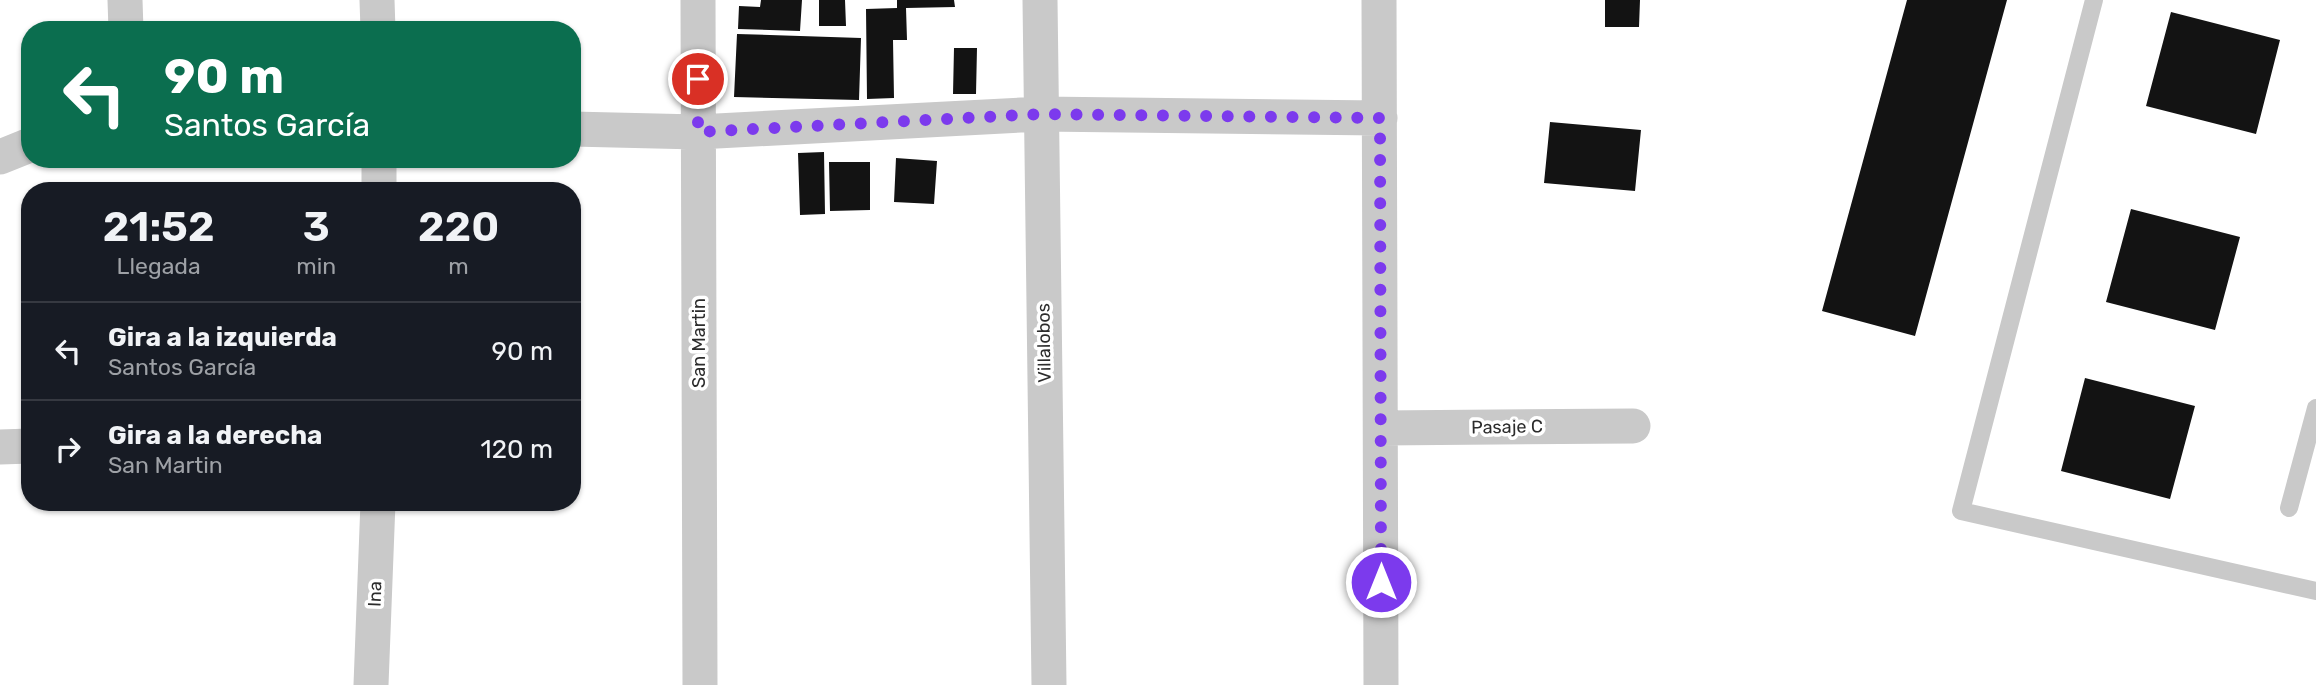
<!DOCTYPE html>
<html lang="es">
<meta charset="utf-8">
<style>
:root{--surface:#171b24;--page:#242831;--text:#f1f3f6;--muted:#9ea1a6;--line:#363941}
body{margin:0;font-family:Rubik,sans-serif;background:var(--page);color:var(--text);height:100vh;display:flex;flex-direction:column;font-size:26px;white-space:nowrap}
*{box-sizing:border-box;margin:0}
p{font-size:23px;color:var(--muted)}
.icon{flex:none;width:38px;height:38px;fill:none;stroke:currentColor;stroke-width:2;stroke-linecap:round;stroke-linejoin:round}
.map{position:relative;flex:1;overflow:hidden}
.side{position:absolute;left:21px;top:182px;width:560px;height:329px;display:flex;flex-direction:column;background:var(--surface);border-radius:28px;box-shadow:0 2px 5px #0004}
.side>*{flex:none}
.banner{position:absolute;left:21px;top:21px;width:560px;height:147px;border-radius:28px;box-shadow:0 2px 5px #0004;background:#0b6e4f;color:#fff;overflow:hidden}
.pin{position:absolute;display:grid;place-items:center;width:60px;height:60px;color:#fff;margin:-30px;border:4px solid #fff;border-radius:50%;box-shadow:0 2px 7px #0007}
.me{position:absolute;width:77px;margin:-38px;rotate:0deg;stroke-linejoin:round;filter:drop-shadow(0 0 5px #0008)}
.turn{display:flex;align-items:center;gap:24px;height:147px;padding:0 28px;font-size:32px}
.turn .icon{width:91px;height:91px;stroke-width:2.5}
.turn b{display:block;font-size:49px;line-height:60px}
.eta{display:flex;justify-content:space-evenly;align-items:center;height:119px;text-align:center}
.eta b{font-size:42px;font-weight:600;line-height:49px}
ul{padding:0;list-style:none}
li{display:flex;align-items:center;gap:21px;height:98px;padding:0 28px;border-top:2px solid var(--line)}
li div{flex:1}
li b{display:block;font-size:26px}
li em{font-style:normal}
.map>svg:first-child{display:block}
.building{fill:#131313}
.lines{fill:none;stroke-linecap:round;stroke-linejoin:round}
.lane{stroke:#c9c9c9;stroke-width:18}
.street{stroke:#c9c9c9;stroke-width:35}
.route{stroke:#7c3aed;stroke-width:12;stroke-dasharray:0 21.6}
.labels{text-anchor:middle;stroke-width:7;stroke-linejoin:round;paint-order:stroke}
.street-label{font-size:18px;fill:#2c2c2c;stroke:#fff}
</style>
<div class="map">
<svg width="2316" height="685" viewBox="0 0 2316 685">
<rect width="100%" height="100%" fill="#fff"/>
<!-- building -->
<path class="building" d="M 761,0 L 802,0 L 800,31 L 738,29 L 739,6 L 760,7 Z
M 819,0 L 845,0 L 846,26 L 819,26 Z
M 897,0 L 954,0 L 955,7 L 906,8 L 907,40 L 893,40 L 894,98 L 867,99 L 866,9 L 897,8 Z
M 1605,0 L 1640,0 L 1639,27 L 1605,27 Z
M 1907,0 L 2007,0 L 1915,336 L 1822,311 Z
M 2171,12 L 2280,40 L 2256,134 L 2146,106 Z
M 737,34 L 861,38 L 859,100 L 734,97 Z
M 954,48 L 977,48 L 976,94 L 953,94 Z
M 1550,122 L 1641,130 L 1635,191 L 1544,183 Z
M 824,152 L 825,214 L 800,215 L 798,153 Z
M 896,158 L 937,161 L 934,204 L 894,202 Z
M 829,162 L 870,162 L 870,210 L 830,211 Z
M 2131,209 L 2240,237 L 2215,330 L 2106,302 Z
M 2085,378 L 2195,406 L 2170,499 L 2061,471 Z"/>
<g class="lines">
<!-- lane -->
<path class="lane" d="M 2094,0 L 1961,511 L 2316,591
M 2289,508 L 2316,408"/>
<!-- street -->
<path class="street" d="M 125,0 L 126,30
M 377,0 L 378,30
M 698,0 L 700,685
M 1040,0 L 1049,685
M 1379,0 L 1381,685
M 572,129 L 698,132 L 1041,114 L 1380,118
M 0,157 L 30,145
M 379,159 L 379,191
M 1381,428 L 1633,426
M 0,447 L 30,446
M 371,685 L 378,502"/>
</g>
<g class="lines">
<!-- route -->
<path class="route" d="M 698,79 L 698,132 L 1041,114 L 1380,118 L 1381,582"/>
</g>
<g class="labels">
<!-- street labels -->
<g class="street-label">
<text transform="translate(699 343) rotate(-90)" y="6">San Martin</text>
<text transform="translate(1044 343) rotate(-91)" y="6">Villalobos</text>
<text transform="translate(1507 427) rotate(-1)" y="6">Pasaje C</text>
<text transform="translate(375 594) rotate(-88)" y="6">Ina</text>
</g>
</g>
</svg>
<div class="pin" style="left:698px;top:79px;background:#d93025"><svg class="icon" aria-label="arrive" viewBox="0 0 24 24"><path d="M6 21V4h12l-3 4 3 4H6"/></svg></div>
<svg class="me" style="left:1381px;top:582px" viewBox="-20 -20 40 40"><circle r="17" fill="#7c3aed" stroke="#fff" stroke-width="3"/><path d="M0-11L8 9 0 5-8 9z" fill="#fff"/></svg>
<div class="banner">
<div class="turn"><svg class="icon" aria-label="left" viewBox="0 0 24 24"><path d="M17 20v-9H6M10 6l-5 5 5 5"/></svg><div><b>90 m</b>Santos García</div></div>
</div>
<section class="side">
<div class="eta">
<div><b>21:52</b><p>Llegada</p></div>
<div><b>3</b><p>min</p></div>
<div><b>220</b><p>m</p></div>
</div>
<ul>
<li><svg class="icon" aria-label="left" viewBox="0 0 24 24"><path d="M17 20v-9H6M10 6l-5 5 5 5"/></svg><div><b>Gira a la izquierda</b><p>Santos García</p></div><em>90 m</em></li>
<li><svg class="icon" aria-label="right" viewBox="0 0 24 24"><path d="M7 20v-9h11M14 6l5 5-5 5"/></svg><div><b>Gira a la derecha</b><p>San Martin</p></div><em>120 m</em></li>
</ul>
</section>
</div>
